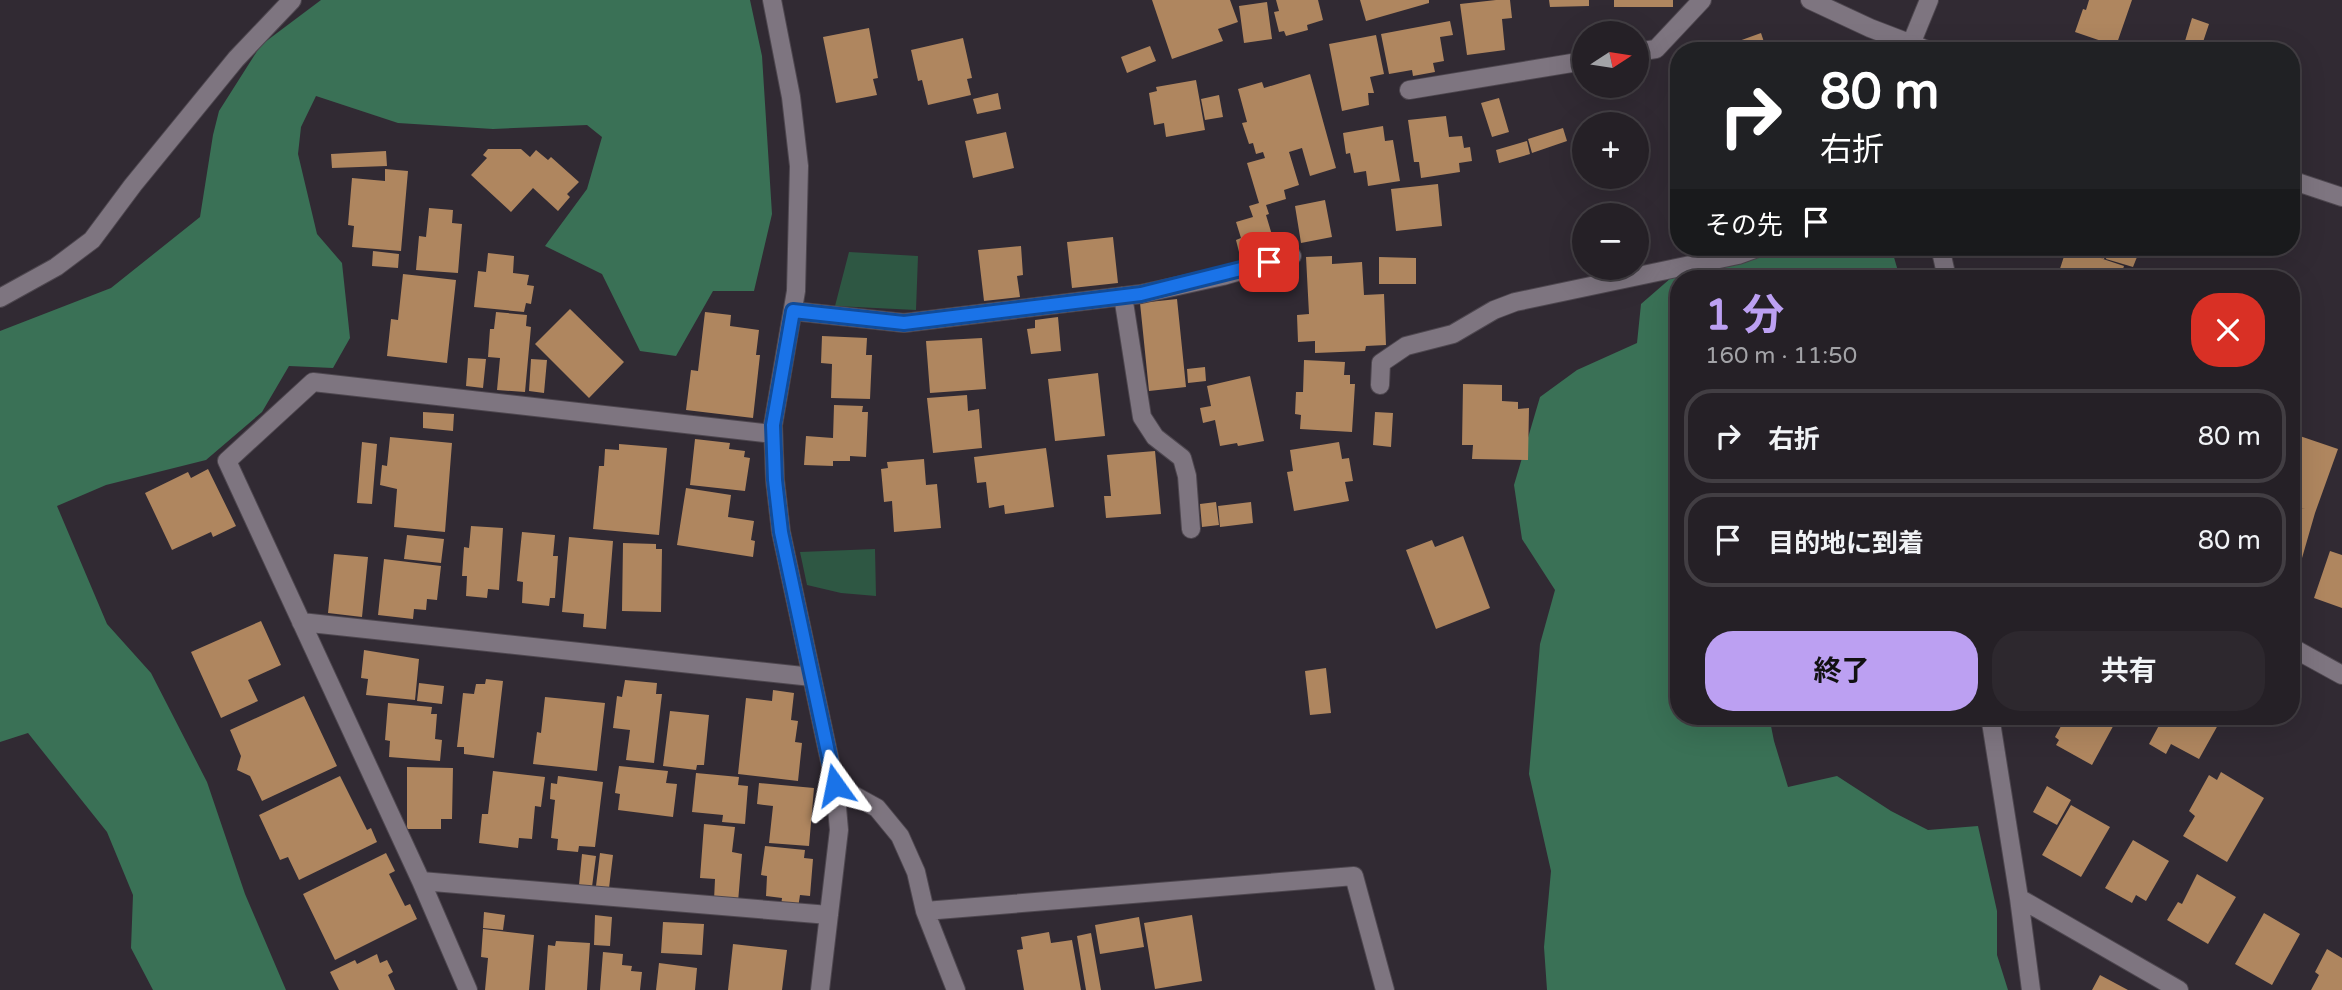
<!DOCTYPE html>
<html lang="ja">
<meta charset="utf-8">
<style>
:root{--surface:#252026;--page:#2d282e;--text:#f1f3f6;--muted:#a3a3a7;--line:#423e43;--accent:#bca0f2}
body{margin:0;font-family:"Varela Round","Noto Sans JP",sans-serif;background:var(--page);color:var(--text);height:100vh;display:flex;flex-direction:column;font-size:26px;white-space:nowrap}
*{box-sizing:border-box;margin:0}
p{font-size:23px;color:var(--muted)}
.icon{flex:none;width:38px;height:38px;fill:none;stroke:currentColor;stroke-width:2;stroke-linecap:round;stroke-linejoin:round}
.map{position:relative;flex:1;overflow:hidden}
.drawer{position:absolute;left:1670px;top:270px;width:630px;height:455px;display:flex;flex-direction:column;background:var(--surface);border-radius:28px;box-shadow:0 7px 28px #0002,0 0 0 2px var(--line)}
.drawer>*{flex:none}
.hud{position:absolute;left:1670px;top:42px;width:630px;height:214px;border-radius:28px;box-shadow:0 7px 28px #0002,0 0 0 2px var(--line);background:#202124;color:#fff;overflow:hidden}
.needle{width:46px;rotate:78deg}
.buttons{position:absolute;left:1572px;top:21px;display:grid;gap:14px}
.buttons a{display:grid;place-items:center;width:77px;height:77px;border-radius:50%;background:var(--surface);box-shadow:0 7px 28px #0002,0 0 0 2px var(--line);font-size:35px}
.pin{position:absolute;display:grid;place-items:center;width:60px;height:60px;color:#fff;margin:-30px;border-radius:14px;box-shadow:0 4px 10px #0006}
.me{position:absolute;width:77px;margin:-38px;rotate:348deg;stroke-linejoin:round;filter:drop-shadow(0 0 5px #0008)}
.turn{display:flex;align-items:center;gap:24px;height:147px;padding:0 35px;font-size:32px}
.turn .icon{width:91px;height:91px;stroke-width:2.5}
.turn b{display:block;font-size:49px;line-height:60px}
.then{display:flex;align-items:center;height:66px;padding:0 35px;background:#0003;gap:14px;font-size:26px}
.round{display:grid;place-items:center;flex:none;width:74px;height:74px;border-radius:28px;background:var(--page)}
.head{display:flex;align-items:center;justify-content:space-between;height:119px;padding:0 35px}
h1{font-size:42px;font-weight:700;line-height:52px;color:var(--accent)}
.button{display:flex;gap:14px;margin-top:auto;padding:14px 35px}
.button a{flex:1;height:80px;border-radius:28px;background:var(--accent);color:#111;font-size:28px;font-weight:700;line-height:80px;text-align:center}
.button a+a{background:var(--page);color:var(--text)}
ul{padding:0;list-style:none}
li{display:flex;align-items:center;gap:21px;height:94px;margin:0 14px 10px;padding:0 21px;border:4px solid var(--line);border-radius:28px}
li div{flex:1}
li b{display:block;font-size:26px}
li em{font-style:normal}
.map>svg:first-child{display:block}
.green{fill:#2e5743}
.forest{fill:#3a7156}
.building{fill:#af865f}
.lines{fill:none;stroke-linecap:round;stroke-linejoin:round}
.service-casing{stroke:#4e474f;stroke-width:20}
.minor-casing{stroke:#4e474f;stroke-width:20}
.tertiary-casing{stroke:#4e474f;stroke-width:20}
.service{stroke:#7e7580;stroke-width:18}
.minor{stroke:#7e7580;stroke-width:18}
.tertiary{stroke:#7e7580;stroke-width:18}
.route-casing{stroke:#114b97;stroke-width:18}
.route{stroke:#1a73e8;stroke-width:12}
</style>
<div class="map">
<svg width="2342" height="990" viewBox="0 0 2342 990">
<rect width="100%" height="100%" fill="#312a33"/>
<!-- green -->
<path class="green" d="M 849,252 L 918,256 L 916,310 L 835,306 Z
M 875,549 L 876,596 L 841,593 L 807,585 L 800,552 Z"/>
<!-- forest -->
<path class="forest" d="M 321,0 L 750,0 L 762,56 L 772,214 L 754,291 L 713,291 L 676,356 L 640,351 L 602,274 L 545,246 L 587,189 L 602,137 L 587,125 L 493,129 L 398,123 L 316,96 L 301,127 L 298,154 L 317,234 L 342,263 L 350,338 L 333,368 L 289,366 L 262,412 L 206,460 L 106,485 L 57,506 L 107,624 L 151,673 L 207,782 L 245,894 L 286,990 L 153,990 L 131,948 L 133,895 L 107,832 L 28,733 L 0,742 L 0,331 L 111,288 L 200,217 L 213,135 L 219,111 L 261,45 Z
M 1700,247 L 1891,247 L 1900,278 L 1678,278 L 1678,716 L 1769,716 L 1774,741 L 1788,787 L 1837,776 L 1891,811 L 1928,830 L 1978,826 L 1997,911 L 1997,955 L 2008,990 L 1547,990 L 1544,947 L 1551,871 L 1529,774 L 1540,644 L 1555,590 L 1522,539 L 1514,485 L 1540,397 L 1577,370 L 1637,343 L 1641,304 L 1679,271 Z"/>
<!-- building -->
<path class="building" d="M 1152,0 L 1230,0 L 1238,22 L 1218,29 L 1223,41 L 1172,59 Z
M 1276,0 L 1318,0 L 1323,20 L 1307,25 L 1308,30 L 1286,36 L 1284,31 L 1279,32 L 1274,12 L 1279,11 Z
M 1360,0 L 1429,0 L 1429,3 L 1366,21 Z
M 1496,0 L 1510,0 L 1512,18 L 1502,19 L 1505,50 L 1467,55 L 1460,4 Z
M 1549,0 L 1589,0 L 1589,6 L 1550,7 Z
M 1614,0 L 1673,0 L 1673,7 L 1614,7 Z
M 2089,0 L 2132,0 L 2116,46 L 2075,32 L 2083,9 L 2086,10 Z
M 1267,2 L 1272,39 L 1244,43 L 1239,6 Z
M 2192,18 L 2209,24 L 2200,51 L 2182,51 Z
M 1450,21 L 1453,35 L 1440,37 L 1444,61 L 1433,63 L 1435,72 L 1413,76 L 1412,70 L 1389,74 L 1381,34 Z
M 869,28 L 878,78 L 873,79 L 877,95 L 836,103 L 823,37 Z
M 1761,33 L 1767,51 L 1714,51 L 1714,50 Z
M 1376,35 L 1384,74 L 1370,77 L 1374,93 L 1368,93 L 1369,105 L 1342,111 L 1329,44 Z
M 963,38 L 972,78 L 967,79 L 971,95 L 928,105 L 922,80 L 918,81 L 911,50 Z
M 1150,46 L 1156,61 L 1127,73 L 1121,57 Z
M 1310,74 L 1336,168 L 1310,176 L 1302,148 L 1289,152 L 1299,185 L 1284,190 L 1286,199 L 1266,205 L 1269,214 L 1266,215 L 1275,245 L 1240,256 L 1236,240 L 1241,238 L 1236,222 L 1253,217 L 1249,206 L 1259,203 L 1247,163 L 1265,158 L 1263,152 L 1256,154 L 1253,143 L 1249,144 L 1242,123 L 1247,122 L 1238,89 L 1262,82 L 1264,88 Z
M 1196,80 L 1205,130 L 1166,137 L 1164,123 L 1154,125 L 1149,93 L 1157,91 L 1156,87 Z
M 998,93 L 1001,109 L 977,114 L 973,99 Z
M 1219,95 L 1223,117 L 1205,120 L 1201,99 Z
M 1499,98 L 1509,132 L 1492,137 L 1481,103 Z
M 1446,116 L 1449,137 L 1462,136 L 1464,148 L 1470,147 L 1472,161 L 1459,163 L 1460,172 L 1421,178 L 1419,162 L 1414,162 L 1408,120 Z
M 1383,126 L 1385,141 L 1393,140 L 1400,181 L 1368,186 L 1366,171 L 1354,173 L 1350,153 L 1346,154 L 1343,133 Z
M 1563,128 L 1567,141 L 1532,153 L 1528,139 Z
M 1006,132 L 1014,168 L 973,178 L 965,141 Z
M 1527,141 L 1530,154 L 1499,163 L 1496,150 Z
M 488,149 L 521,149 L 530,157 L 536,150 L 548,160 L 551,157 L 579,182 L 567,194 L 570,197 L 558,211 L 533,188 L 511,212 L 471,175 L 487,158 L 483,155 Z
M 386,151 L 387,166 L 332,168 L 331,154 Z
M 385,169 L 408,171 L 401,251 L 352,247 L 354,226 L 348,225 L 352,178 L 385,181 Z
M 1438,184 L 1442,226 L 1396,231 L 1391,189 Z
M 1325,200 L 1332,237 L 1301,243 L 1295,206 Z
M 429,208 L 453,210 L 452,223 L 462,224 L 458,273 L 416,270 L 419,236 L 426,237 Z
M 1113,237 L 1118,283 L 1072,288 L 1067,242 Z
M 1021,246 L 1023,275 L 1017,276 L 1020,297 L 984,301 L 978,250 Z
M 2067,247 L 2081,247 L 2105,255 L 2104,259 L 2100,258 L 2124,266 L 2120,278 L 2057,278 Z
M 2109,247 L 2141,247 L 2133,267 L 2106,259 Z
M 373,251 L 399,254 L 398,268 L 372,266 Z
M 488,253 L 514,256 L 513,273 L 529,275 L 527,285 L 534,286 L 531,304 L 526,303 L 524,312 L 474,307 L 478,271 L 486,272 Z
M 1332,256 L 1332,264 L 1362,262 L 1364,295 L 1384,294 L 1386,345 L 1366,346 L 1365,351 L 1315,353 L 1315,341 L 1298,342 L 1297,315 L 1309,314 L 1306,257 Z
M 1379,257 L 1416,258 L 1416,284 L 1379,284 Z
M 403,274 L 456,280 L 447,363 L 387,356 L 391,319 L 398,320 Z
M 1177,299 L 1186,387 L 1149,391 L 1140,303 Z
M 570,309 L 624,362 L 589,398 L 535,344 Z
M 496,312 L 527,315 L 526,326 L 531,327 L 525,392 L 497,390 L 500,358 L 488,357 L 490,329 L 494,329 Z
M 705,312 L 731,315 L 730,326 L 759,330 L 756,355 L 760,355 L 753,418 L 686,410 L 691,370 L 698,371 Z
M 1058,317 L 1061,351 L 1031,354 L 1027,329 L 1035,328 L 1035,320 Z
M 822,336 L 867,338 L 866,355 L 872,355 L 870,399 L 831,398 L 832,364 L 821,363 Z
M 982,338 L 986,389 L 930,393 L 926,341 Z
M 468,358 L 486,359 L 483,388 L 466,386 Z
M 531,359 L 547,360 L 544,393 L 529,391 Z
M 1304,360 L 1345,362 L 1344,375 L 1350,375 L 1350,384 L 1355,384 L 1352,432 L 1300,429 L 1301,415 L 1295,414 L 1296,392 L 1303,392 Z
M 1205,367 L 1206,381 L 1188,383 L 1187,369 Z
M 1098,373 L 1105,436 L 1055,441 L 1048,379 Z
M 1250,376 L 1264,441 L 1238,446 L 1237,443 L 1220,446 L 1215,420 L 1203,423 L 1200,408 L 1211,406 L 1207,386 Z
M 1463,384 L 1502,385 L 1502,401 L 1518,402 L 1518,409 L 1529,408 L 1528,460 L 1472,459 L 1473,445 L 1462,445 Z
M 967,395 L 968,411 L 979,409 L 982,448 L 933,453 L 927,398 Z
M 834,405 L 863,406 L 862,412 L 868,412 L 866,457 L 850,456 L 850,461 L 833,461 L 833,466 L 804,465 L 806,436 L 833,438 Z
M 423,412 L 454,414 L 453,431 L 423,428 Z
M 1375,412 L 1393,413 L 1391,447 L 1373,445 Z
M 2291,433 L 2338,449 L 2315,513 L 2300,565 L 2291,562 L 2291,506 L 2305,509 L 2291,505 Z
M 390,437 L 452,443 L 445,532 L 394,527 L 397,489 L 380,485 L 382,465 L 387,466 Z
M 695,439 L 730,443 L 729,449 L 745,451 L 744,457 L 750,458 L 745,491 L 690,485 Z
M 362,442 L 377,444 L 372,504 L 357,503 Z
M 1339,442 L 1342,459 L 1349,458 L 1353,481 L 1345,482 L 1349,501 L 1294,511 L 1287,472 L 1293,471 L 1290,450 Z
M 619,444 L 667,448 L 659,535 L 593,529 L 599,466 L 604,466 L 605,449 L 619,450 Z
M 1046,448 L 1054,507 L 1005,514 L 1004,505 L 989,508 L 986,482 L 977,483 L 974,457 Z
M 1155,451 L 1161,514 L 1106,518 L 1104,496 L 1111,496 L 1107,455 Z
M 924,459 L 926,485 L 937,484 L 941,528 L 894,532 L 892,501 L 884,502 L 881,469 L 888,468 L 887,462 Z
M 208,469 L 236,526 L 213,537 L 211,532 L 172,550 L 145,493 L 188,472 L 191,478 Z
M 686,488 L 731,495 L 728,517 L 754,521 L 751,540 L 755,541 L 753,557 L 677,545 Z
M 1216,502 L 1219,525 L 1202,527 L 1200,504 Z
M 1251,502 L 1253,523 L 1220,527 L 1218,506 Z
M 471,526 L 503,528 L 499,590 L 488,589 L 487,598 L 466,596 L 467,576 L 462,576 L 464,547 L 469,548 Z
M 522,532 L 555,535 L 553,556 L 558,556 L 555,598 L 550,598 L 549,606 L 522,603 L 523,582 L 517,581 Z
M 407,535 L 444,539 L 441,563 L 404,559 Z
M 1463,536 L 1490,608 L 1436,629 L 1406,550 L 1432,540 L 1435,547 Z
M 569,537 L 613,541 L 606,629 L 583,627 L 584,614 L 562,612 Z
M 623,543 L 656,544 L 656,549 L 662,549 L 661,612 L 622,611 Z
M 2330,551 L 2342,555 L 2342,608 L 2314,598 Z
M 334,554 L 368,557 L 362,617 L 328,613 Z
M 384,559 L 441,566 L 437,600 L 427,599 L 426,610 L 414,609 L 413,619 L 378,615 Z
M 261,621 L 281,665 L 248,680 L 258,701 L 221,718 L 191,652 Z
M 364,650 L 419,659 L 415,700 L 366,695 L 368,679 L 361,678 Z
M 1326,668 L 1331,713 L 1310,715 L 1305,671 Z
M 486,679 L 503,681 L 494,758 L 464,754 L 464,747 L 457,747 L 463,693 L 474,694 L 476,684 L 485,684 Z
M 625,680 L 657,683 L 656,694 L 662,694 L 654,763 L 626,760 L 630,730 L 613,728 L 617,696 L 622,697 Z
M 419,683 L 444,686 L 442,704 L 417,701 Z
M 773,690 L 794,693 L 791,720 L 798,721 L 795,742 L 802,743 L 798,781 L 738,774 L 746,698 L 772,701 Z
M 304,696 L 337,766 L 262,801 L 250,776 L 237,770 L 241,756 L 230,730 Z
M 545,697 L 605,703 L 597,771 L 533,764 L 537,732 L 541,733 Z
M 388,703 L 432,707 L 431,714 L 437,714 L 435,739 L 442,740 L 440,761 L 389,757 L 390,741 L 385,740 Z
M 670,711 L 709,715 L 704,765 L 697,765 L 696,770 L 663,766 Z
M 2071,716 L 2111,716 L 2117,719 L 2092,765 L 2056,745 L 2059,740 L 2055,737 L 2066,717 L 2070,719 Z
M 2164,716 L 2223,716 L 2199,759 L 2171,744 L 2166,754 L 2149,744 Z
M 619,766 L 668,771 L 666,783 L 677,784 L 673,817 L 618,810 L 620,794 L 615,793 Z
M 407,767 L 453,768 L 452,819 L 441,819 L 441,829 L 407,829 Z
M 493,771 L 545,777 L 541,807 L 535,806 L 532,839 L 519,838 L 518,848 L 479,843 L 482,814 L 488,814 Z
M 2221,772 L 2264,798 L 2227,862 L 2183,836 L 2195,816 L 2189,811 L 2209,775 L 2217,780 Z
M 696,773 L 739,777 L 738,785 L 748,786 L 745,824 L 722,822 L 723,815 L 692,812 Z
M 340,776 L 367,830 L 371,828 L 377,842 L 299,880 L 288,857 L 280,860 L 259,815 Z
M 558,776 L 603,782 L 595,847 L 579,846 L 578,852 L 557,850 L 558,839 L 551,838 L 555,800 L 550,799 L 551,783 L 557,784 Z
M 759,783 L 814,788 L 809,846 L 769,843 L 773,806 L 757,804 Z
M 2047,786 L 2071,800 L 2057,825 L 2033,812 Z
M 2071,805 L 2110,827 L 2081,877 L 2042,855 Z
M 704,824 L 735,827 L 732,852 L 742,854 L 738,902 L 714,900 L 715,879 L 700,878 Z
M 2133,840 L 2169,861 L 2146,901 L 2136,895 L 2132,903 L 2105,888 Z
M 765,846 L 805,850 L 804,858 L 813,859 L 810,896 L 800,895 L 798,908 L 781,906 L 782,898 L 766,896 L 767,876 L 761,875 Z
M 386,853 L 395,871 L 389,874 L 405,906 L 410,904 L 417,919 L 335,960 L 303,894 Z
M 600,853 L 613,855 L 609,888 L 596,886 Z
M 582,854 L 596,856 L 592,887 L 579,885 Z
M 2197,874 L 2236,897 L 2208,944 L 2167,920 L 2178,902 L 2182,904 Z
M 484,912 L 505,915 L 503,930 L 483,928 Z
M 2264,913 L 2300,934 L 2272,985 L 2235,964 Z
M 595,915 L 612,917 L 610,946 L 594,945 Z
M 1192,915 L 1202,981 L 1155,989 L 1144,923 Z
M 1139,917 L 1144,947 L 1100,954 L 1095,925 Z
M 663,922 L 704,924 L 702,955 L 661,953 Z
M 483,929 L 534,935 L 529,990 L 485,990 L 488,958 L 481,957 Z
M 1049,932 L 1051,943 L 1072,940 L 1081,990 L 1024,990 L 1017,950 L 1023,949 L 1021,937 Z
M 1091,933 L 1101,990 L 1086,990 L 1077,936 Z
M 556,941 L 590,943 L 587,990 L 545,990 L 548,945 L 555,946 Z
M 733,944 L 787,950 L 782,990 L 728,990 Z
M 2327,949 L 2342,958 L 2342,990 L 2311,990 L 2319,975 L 2315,972 Z
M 603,952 L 623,954 L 622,965 L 632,966 L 631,971 L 642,972 L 640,990 L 600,990 Z
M 377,954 L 380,963 L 387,960 L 393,972 L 388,975 L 395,990 L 339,990 L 330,972 L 355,960 L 357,964 Z
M 659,963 L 697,968 L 695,990 L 656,990 Z
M 2100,975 L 2128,990 L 2092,990 Z"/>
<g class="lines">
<defs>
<path id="service" d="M 1636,52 L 1656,49 L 1702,0
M 1409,90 L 1584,61
M 1123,296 L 1142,417 L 1155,437 L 1182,458 L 1187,476 L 1191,529
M 793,311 L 904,323 L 1141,294 L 1223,276 L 1292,256
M 1380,385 L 1381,363 L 1406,346 L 1453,334 L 1494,310 L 1515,302 L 1738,255 L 1760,247"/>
<path id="minor" d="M 772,0 L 791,97 L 799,166 L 796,291 L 773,425 L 775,480 L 781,532 L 835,785 L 839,830 L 820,990
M 1810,0 L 1870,28 L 1930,51
M 1911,44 L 1929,0
M 2291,180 L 2342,197
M 0,298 L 56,267 L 92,240 L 133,185 L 236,59 L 292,0
M 301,622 L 812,677
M 1990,716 L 2019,898 L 2031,990
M 835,785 L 877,808 L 900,836 L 916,872 L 925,911 L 956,990
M 421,881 L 829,915
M 2019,898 L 2179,990
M 925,911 L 1354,876 L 1385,990
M 468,990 L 421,881 L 227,461 L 313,382 L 773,434"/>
<path id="tertiary" d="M 1910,51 L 1911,44
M 1940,247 L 1947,278
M 2291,647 L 2342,675"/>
</defs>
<!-- service casing -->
<use href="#service" class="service-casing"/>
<!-- minor casing -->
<use href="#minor" class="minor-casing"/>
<!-- tertiary casing -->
<use href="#tertiary" class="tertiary-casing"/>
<!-- service -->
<use href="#service" class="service"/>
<!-- minor -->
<use href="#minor" class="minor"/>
<!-- tertiary -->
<use href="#tertiary" class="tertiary"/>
</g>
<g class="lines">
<defs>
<path id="route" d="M 835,785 L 781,532 L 775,480 L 773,425 L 793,311 L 904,323 L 1141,294 L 1269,262"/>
</defs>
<!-- route casing -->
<use href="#route" class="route-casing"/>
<!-- route -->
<use href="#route" class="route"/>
</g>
</svg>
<div class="buttons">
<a><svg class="needle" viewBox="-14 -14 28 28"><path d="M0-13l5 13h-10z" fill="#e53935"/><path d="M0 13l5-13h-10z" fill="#a3a3a7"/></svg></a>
<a>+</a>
<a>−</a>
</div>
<div class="pin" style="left:1269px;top:262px;background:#d93025"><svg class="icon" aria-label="arrive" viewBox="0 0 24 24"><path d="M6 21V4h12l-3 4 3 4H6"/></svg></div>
<svg class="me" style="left:835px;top:785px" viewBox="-20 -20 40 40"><path d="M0-17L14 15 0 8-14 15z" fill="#1a73e8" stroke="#fff" stroke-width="4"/></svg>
<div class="hud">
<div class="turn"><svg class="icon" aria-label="right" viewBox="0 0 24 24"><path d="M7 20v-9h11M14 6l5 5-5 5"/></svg><div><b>80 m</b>右折</div></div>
<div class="then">その先<svg class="icon" aria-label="arrive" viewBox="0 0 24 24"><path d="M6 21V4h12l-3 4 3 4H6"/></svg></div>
</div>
<section class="drawer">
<div class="head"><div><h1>1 分</h1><p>160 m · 11:50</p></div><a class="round" style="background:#d93025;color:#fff"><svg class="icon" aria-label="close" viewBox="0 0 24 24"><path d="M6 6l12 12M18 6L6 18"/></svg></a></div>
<ul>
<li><svg class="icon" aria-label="right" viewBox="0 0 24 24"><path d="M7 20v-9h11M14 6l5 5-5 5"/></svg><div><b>右折</b></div><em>80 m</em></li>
<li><svg class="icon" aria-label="arrive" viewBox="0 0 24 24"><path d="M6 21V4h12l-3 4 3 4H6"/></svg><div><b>目的地に到着</b></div><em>80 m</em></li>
</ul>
<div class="button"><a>終了</a><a>共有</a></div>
</section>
</div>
